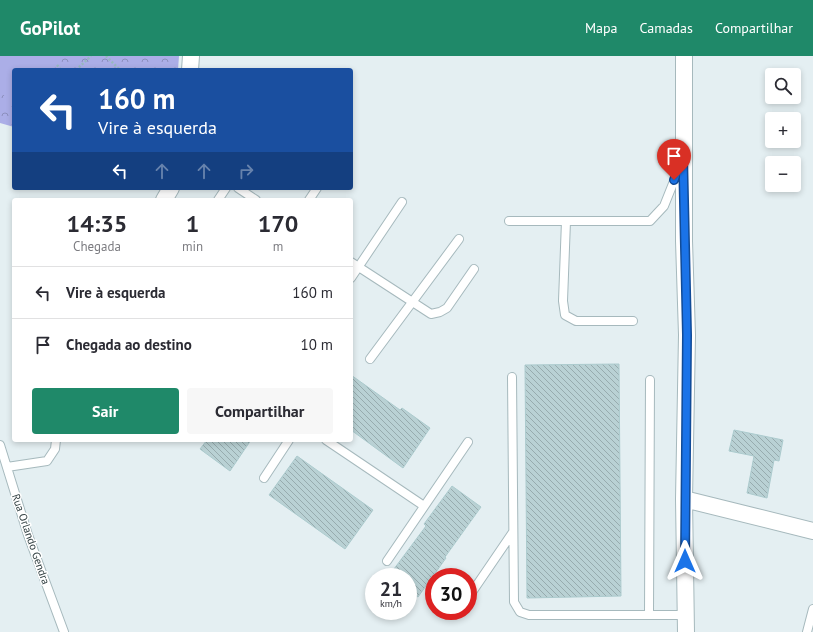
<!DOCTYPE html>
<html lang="pt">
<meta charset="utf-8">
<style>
:root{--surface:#fff;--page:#f7f7f7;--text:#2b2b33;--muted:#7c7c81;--line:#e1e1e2;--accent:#1f8969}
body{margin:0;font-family:"PT Sans",sans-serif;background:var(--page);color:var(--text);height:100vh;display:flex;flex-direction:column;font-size:15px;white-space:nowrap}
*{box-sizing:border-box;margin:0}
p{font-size:13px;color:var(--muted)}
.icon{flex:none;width:22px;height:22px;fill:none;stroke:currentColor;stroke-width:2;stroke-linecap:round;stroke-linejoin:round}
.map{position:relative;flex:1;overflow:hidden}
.panel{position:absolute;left:12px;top:142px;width:341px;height:244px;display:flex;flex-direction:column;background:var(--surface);border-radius:4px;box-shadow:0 2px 6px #0003}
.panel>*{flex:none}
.banner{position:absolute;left:12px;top:12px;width:341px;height:122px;border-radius:4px;box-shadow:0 2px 6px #0003;background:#1a4fa0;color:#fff;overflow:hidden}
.tools{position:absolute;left:765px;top:12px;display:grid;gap:8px}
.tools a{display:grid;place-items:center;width:36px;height:36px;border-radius:4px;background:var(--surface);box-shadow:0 2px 6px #0003;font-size:20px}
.speed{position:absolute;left:365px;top:512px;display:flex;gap:8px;font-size:20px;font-weight:700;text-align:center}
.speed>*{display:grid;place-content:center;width:52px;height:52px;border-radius:50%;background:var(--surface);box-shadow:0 2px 6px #0003;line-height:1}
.speed small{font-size:10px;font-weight:400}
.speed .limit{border:6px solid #d22;background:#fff;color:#111}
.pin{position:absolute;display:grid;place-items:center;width:34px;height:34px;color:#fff;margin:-41px -17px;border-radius:50% 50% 50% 0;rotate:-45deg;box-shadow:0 0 4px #0007}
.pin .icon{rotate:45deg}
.me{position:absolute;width:44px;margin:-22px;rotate:0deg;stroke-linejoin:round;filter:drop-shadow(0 0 3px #0008)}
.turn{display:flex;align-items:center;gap:14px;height:84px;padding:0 20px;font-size:18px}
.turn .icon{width:52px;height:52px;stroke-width:2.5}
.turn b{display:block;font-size:28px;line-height:34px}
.lanes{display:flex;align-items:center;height:38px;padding:0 20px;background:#0003;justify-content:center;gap:20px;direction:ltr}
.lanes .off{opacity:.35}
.eta{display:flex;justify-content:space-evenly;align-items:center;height:68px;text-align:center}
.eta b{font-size:24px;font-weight:700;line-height:28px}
.primary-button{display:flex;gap:8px;margin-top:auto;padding:8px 20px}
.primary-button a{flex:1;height:46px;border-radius:4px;background:var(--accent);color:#fff;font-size:16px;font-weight:700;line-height:46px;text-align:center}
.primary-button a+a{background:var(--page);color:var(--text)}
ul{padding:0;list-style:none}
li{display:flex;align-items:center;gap:12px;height:52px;padding:0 20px;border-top:1px solid var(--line)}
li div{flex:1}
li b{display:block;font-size:15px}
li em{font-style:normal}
header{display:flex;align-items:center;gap:24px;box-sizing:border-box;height:56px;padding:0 20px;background:var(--accent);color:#fff}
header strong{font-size:19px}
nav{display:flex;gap:22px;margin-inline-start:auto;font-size:14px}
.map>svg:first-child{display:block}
.park{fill:url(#park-crowns)}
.garden{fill:#abaee7}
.building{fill:url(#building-back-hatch);stroke:#accbce}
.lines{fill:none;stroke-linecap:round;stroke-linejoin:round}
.service-casing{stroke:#a6b9bd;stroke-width:10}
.minor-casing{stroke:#a6b9bd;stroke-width:18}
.path{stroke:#97b9bf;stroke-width:2.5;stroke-dasharray:2 2;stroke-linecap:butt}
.service{stroke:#fff;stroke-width:8}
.minor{stroke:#fff;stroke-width:16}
.route-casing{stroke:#114b97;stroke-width:10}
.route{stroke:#1a73e8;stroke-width:7}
.labels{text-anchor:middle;stroke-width:3;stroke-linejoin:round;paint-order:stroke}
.street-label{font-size:11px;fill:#344244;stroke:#fff}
</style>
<header>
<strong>GoPilot</strong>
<nav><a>Mapa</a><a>Camadas</a><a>Compartilhar</a></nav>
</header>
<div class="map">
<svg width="813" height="576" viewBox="0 0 813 576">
<defs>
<pattern id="park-crowns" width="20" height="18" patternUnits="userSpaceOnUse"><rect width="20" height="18" fill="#abaee7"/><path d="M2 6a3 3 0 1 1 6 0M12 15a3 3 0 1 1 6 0" fill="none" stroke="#8c8fbd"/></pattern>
<pattern id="building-back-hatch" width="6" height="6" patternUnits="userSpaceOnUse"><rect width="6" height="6" fill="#b9d1d4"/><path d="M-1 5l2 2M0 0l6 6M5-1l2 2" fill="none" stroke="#97abae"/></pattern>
</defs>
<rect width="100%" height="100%" fill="#e4eff2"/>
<!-- park -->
<path class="park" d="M 0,0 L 179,0 L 178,14 L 14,14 L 14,71 L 0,67 Z"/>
<!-- garden -->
<path class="garden" d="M 4,0 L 57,0 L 62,5 L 52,14 L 14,14 L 14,49 L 13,50 L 0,35 L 0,4 Z"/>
<!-- building -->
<path class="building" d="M 619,308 L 621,540 L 527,542 L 525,309 Z
M 351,319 L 400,354 L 402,352 L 430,372 L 403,412 L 351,374 Z
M 734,374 L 783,384 L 779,405 L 774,404 L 767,442 L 747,437 L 754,400 L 729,395 Z
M 207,384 L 251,384 L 230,415 L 200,393 Z
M 297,400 L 373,454 L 345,493 L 269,439 Z
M 452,430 L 481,451 L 445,501 L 446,502 L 418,541 L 408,534 L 408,521 L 388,521 L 426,470 L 424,468 Z"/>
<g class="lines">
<defs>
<path id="service" d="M 238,132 L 256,144
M 218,144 L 226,132
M 309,144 L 317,132
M 509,165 L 566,165
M 351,206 L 431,258 L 440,256 L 447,252 L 474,213
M 351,222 L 402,146
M 633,265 L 576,265 L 565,259 L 563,245 L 566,165 L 650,165 L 664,150 L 680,110
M 370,303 L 459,183
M 512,321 L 514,546 L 520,556 L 529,559 L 685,559
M 326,384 L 424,450
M 0,389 L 28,479 L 64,576
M 7,411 L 47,405 L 55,393 L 56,384
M 264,422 L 289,384
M 387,505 L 468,386
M 468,542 L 513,476
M 649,559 L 650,324
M 807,576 L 813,553"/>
<path id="minor" d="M 684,0 L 684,185 L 687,279 L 684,443 L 686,576
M 190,14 L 191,0
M 164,144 L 171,132
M 684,443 L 813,475"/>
</defs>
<!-- service casing -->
<use href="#service" class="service-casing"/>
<!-- minor casing -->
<use href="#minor" class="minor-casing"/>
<!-- path -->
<path class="path" d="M 106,0 L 120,14
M 57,9 L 61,14
M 76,14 L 91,0"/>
<!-- service -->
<use href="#service" class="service"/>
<!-- minor -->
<use href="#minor" class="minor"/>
</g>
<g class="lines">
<defs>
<path id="route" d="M 674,124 L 683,100 L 687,279 L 685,505"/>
</defs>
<!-- route casing -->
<use href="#route" class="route-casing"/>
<!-- route -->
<use href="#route" class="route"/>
</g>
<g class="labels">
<!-- street labels -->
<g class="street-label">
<text transform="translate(31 483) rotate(71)" y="4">Rua Orlando Gendra</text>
</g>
</g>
</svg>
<div class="tools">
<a><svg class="icon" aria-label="search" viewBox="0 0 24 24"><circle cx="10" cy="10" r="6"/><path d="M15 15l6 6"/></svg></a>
<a>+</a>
<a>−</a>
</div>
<div class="speed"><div>21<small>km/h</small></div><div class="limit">30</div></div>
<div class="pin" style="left:674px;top:124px;background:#d93025"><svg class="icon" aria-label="arrive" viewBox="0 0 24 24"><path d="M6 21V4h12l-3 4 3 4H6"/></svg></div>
<svg class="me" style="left:685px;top:505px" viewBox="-20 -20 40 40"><path d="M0-17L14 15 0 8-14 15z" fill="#1a73e8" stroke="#fff" stroke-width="4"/></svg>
<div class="banner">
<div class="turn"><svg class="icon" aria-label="left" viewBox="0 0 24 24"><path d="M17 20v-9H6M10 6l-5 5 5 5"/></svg><div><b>160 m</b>Vire à esquerda</div></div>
<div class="lanes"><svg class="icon" aria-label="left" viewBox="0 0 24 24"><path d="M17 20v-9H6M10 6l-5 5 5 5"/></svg><svg class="icon off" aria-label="ahead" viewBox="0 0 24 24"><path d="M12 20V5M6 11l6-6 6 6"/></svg><svg class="icon off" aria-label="ahead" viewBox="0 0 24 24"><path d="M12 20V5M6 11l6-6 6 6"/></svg><svg class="icon off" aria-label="right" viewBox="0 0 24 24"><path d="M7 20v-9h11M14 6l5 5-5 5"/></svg></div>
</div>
<section class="panel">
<div class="eta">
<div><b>14:35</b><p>Chegada</p></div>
<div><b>1</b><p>min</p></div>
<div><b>170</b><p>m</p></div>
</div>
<ul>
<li><svg class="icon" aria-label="left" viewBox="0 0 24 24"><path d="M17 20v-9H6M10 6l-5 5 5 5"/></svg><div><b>Vire à esquerda</b></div><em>160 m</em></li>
<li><svg class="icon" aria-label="arrive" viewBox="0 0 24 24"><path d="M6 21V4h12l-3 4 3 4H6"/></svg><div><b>Chegada ao destino</b></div><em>10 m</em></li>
</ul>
<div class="primary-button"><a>Sair</a><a>Compartilhar</a></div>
</section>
</div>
